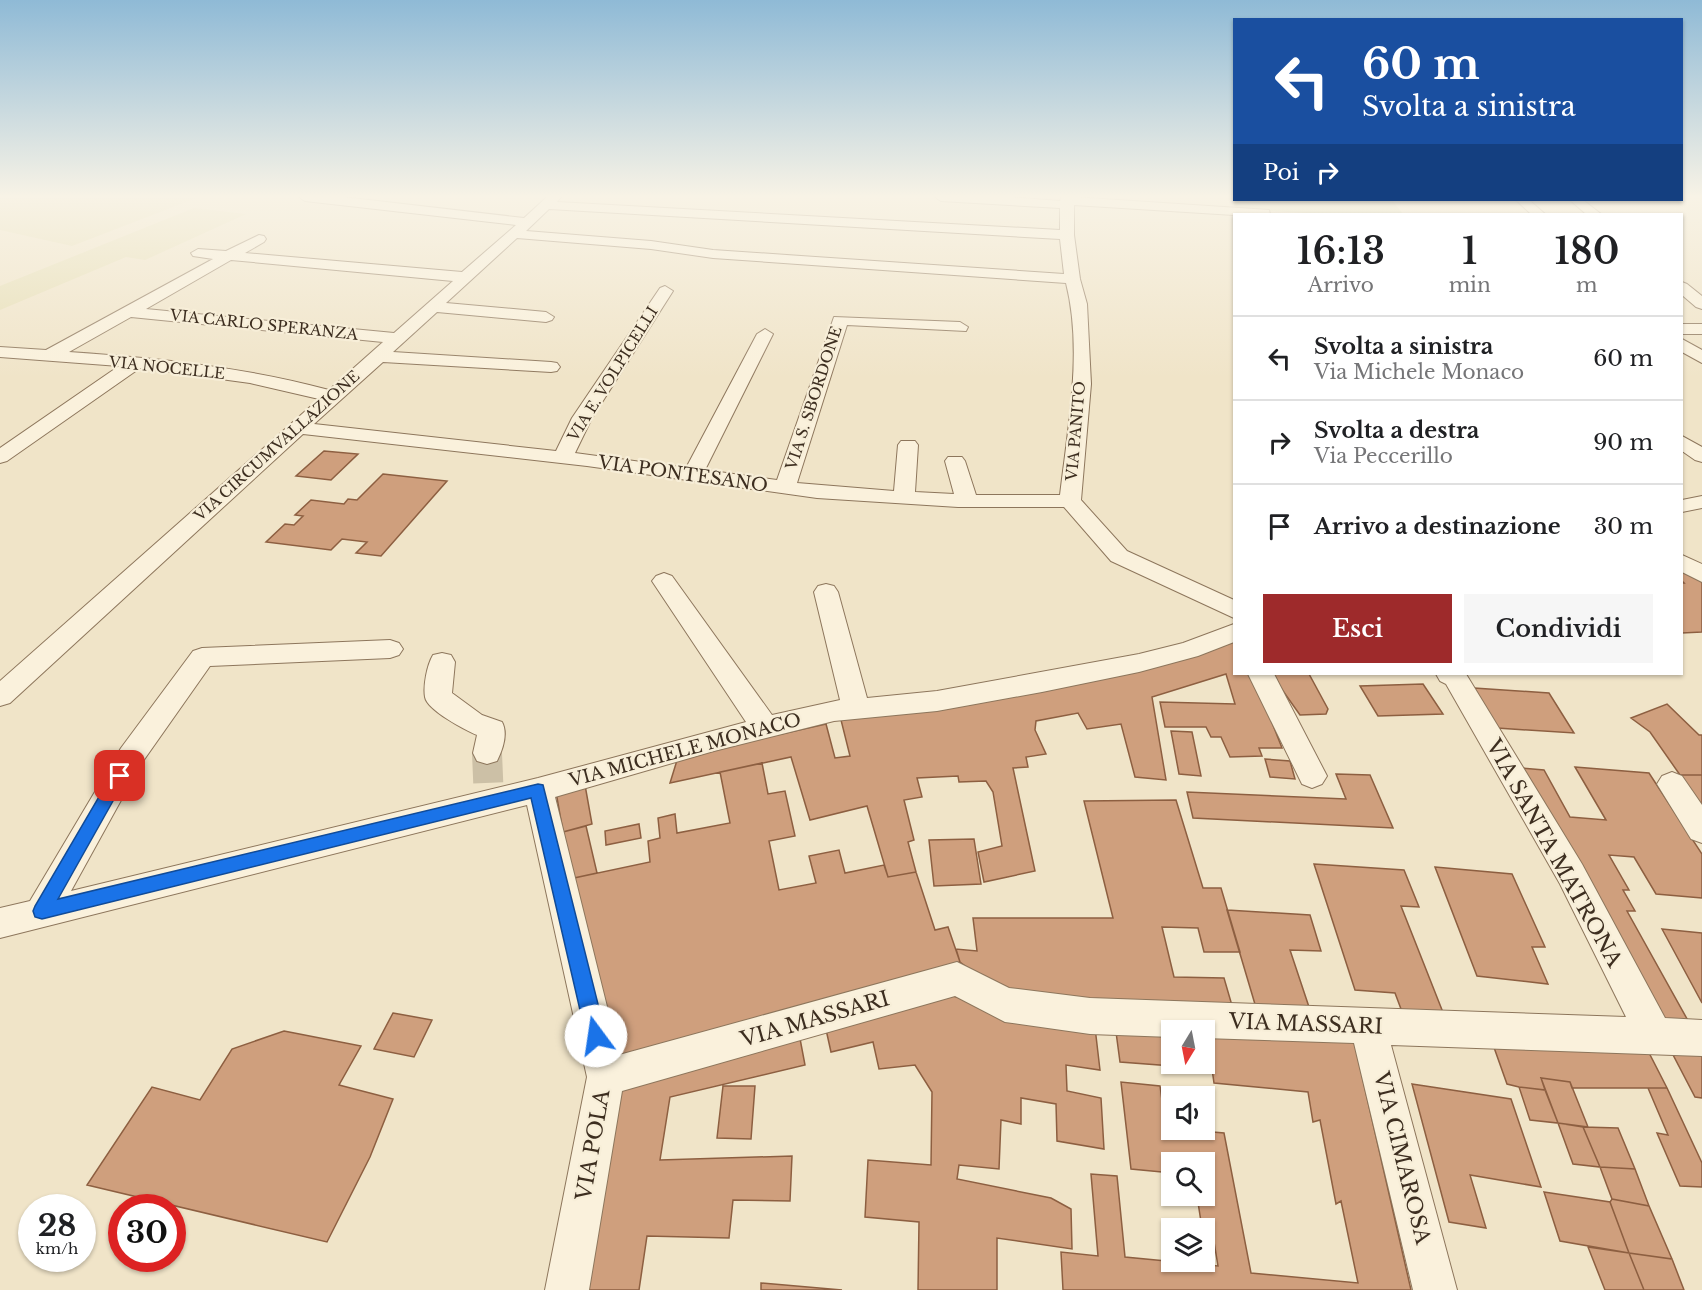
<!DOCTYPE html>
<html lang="it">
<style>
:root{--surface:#fff;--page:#f6f6f6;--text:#202124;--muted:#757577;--line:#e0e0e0;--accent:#9e2a2b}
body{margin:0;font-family:"Libre Baskerville",serif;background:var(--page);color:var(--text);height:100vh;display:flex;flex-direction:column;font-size:22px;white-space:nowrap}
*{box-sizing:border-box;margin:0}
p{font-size:20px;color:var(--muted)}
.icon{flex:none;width:33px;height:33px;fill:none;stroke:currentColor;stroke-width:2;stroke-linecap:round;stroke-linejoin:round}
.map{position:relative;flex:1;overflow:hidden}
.panel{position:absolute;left:1233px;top:213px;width:450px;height:462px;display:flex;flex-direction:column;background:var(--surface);border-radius:0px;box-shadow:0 2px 4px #0004}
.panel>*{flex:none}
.top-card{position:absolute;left:1233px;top:18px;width:450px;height:183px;border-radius:0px;box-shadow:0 2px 4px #0004;background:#1a4fa0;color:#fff;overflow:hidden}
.needle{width:39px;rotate:190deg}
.fabs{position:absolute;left:1161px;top:1020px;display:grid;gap:12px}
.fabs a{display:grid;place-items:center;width:54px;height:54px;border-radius:0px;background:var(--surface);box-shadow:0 2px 4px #0004;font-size:30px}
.speed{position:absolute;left:18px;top:1194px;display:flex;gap:12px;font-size:30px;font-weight:700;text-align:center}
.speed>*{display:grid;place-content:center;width:78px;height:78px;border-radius:50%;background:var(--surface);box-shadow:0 2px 4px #0004;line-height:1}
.speed small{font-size:15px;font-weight:400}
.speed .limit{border:9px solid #d22;background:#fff;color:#111}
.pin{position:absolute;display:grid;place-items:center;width:51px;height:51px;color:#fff;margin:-26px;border-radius:12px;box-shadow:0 3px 9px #0006}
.me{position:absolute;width:66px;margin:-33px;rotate:346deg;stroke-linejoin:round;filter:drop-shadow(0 0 4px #0008)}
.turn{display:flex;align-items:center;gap:21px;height:126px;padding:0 30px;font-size:27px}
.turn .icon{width:78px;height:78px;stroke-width:2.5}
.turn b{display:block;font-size:42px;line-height:51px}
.then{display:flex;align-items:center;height:57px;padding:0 30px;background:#0003;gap:12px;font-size:22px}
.eta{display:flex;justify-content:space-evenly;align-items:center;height:102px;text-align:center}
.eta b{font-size:36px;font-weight:600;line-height:42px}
.cta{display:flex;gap:12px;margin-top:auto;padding:12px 30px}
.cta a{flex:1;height:69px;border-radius:0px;background:var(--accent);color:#fff;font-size:24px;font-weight:600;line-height:69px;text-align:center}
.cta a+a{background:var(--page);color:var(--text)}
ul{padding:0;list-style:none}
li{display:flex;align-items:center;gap:18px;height:84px;padding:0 30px;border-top:2px solid var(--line)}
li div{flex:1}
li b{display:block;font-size:22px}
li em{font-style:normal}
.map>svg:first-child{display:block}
.farmland{fill:#e6deb5}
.green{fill:#c9cf9b}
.building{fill:#cf9f7d;stroke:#8d5f41;stroke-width:1.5;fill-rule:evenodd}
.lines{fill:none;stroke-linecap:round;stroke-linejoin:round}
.minor-tunnel{stroke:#ccc0a6;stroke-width:30;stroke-dasharray:30 15;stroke-linecap:butt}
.minor-casing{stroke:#8d765c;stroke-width:2}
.minor{fill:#faf1dc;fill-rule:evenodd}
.route{fill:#1a73e8;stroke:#114b97;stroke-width:1.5}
.labels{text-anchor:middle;stroke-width:4.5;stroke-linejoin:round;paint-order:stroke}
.far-street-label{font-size:15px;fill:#3d2e20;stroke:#f7eed8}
.street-label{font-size:18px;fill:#3d2e20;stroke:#f7eed8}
.near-street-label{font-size:21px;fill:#3d2e20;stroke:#f7eed8}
</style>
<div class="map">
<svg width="1702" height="1290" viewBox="0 0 1702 1290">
<rect width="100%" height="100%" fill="#f0e4c8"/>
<!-- farmland -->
<path class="farmland" d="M 0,197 L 199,197 L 72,246 L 0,230 Z
M 194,208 L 246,214 L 145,260 L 126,257 L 0,310 L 0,286 Z"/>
<!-- green -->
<path class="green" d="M 1232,197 L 1234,200 L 1392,200 L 1403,214 L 1326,214 L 1235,209 Z"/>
<!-- building -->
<path class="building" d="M 324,451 L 358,454 L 331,480 L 296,476 Z
M 383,474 L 447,481 L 381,556 L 356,553 L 367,542 L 342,539 L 331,550 L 266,542 L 285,524 L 294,525 L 303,516 L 295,515 L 311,500 L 344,504 L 348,499 L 357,500 Z
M 1682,570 L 1702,582 L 1702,632 L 1682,633 L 1682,583 L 1684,583 L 1682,581 Z
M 1234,641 L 1234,674 L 1253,674 L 1282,748 L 1259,748 L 1262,756 L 1230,757 L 1221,737 L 1211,737 L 1206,727 L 1165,727 L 1160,702 L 1235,704 L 1226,674 L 1152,697 L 1166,780 L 1135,777 L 1121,724 L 1087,729 L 1078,713 L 1036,721 L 1035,730 L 1046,754 L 1026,757 L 1028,767 L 1013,768 L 1035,871 L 984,882 L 978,852 L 1002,846 L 993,792 L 986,781 L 959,782 L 958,776 L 917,778 L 922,797 L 904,800 L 914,840 L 908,842 L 916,872 L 888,877 L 867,806 L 810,820 L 791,757 L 670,783 L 678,757 L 826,724 L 835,758 L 850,756 L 841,720 L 955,706 L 1214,648 Z
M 1271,674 L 1309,674 L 1328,709 L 1326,714 L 1300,715 Z
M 1423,684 L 1443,714 L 1378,716 L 1360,686 Z
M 1474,688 L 1549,693 L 1574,733 L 1497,728 Z
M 1667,704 L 1699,735 L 1702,735 L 1702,775 L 1680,775 L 1650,732 L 1631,718 Z
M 1171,731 L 1192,732 L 1201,776 L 1179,774 Z
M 1265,759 L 1290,761 L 1295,779 L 1270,777 Z
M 762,763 L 768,794 L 785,791 L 795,836 L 769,841 L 779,890 L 816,883 L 809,856 L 839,850 L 845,873 L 884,865 L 888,877 L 916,872 L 935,930 L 948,927 L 960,962 L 620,1061 L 574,878 L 650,862 L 648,841 L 660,838 L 658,818 L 675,814 L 677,833 L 730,823 L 720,772 Z
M 1575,767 L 1649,773 L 1702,854 L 1702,898 L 1656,894 L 1634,857 L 1609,855 L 1629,890 L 1623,890 L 1635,911 L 1627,911 L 1691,1026 L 1657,1023 L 1522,768 L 1544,770 L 1570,817 L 1606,820 Z
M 1336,774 L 1370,775 L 1393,828 L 1193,818 L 1187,792 L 1346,799 Z
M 1680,775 L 1702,775 L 1702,806 Z
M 585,785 L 592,824 L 563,832 L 556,792 Z
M 1176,800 L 1203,888 L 1221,888 L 1240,952 L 1204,952 L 1198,928 L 1162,927 L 1174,977 L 1224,978 L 1233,1009 L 1009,1000 L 960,962 L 956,949 L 977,951 L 973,918 L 1113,918 L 1084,801 Z
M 639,824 L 641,838 L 606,845 L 605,831 Z
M 586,826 L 597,873 L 574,878 L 563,832 Z
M 974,839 L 981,884 L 934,886 L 929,840 Z
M 1314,864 L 1404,870 L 1419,907 L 1401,906 L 1446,1020 L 1404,1017 L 1395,993 L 1355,990 Z
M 1435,867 L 1512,874 L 1545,947 L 1532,947 L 1548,984 L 1477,976 Z
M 1227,910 L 1310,915 L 1321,951 L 1290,950 L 1312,1016 L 1257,1011 Z
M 1662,929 L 1702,933 L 1702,1003 Z
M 949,995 L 1008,1010 L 1094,1019 L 1100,1070 L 1066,1065 L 1067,1091 L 1101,1098 L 1104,1149 L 1057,1141 L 1056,1104 L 1021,1098 L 1021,1124 L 1001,1120 L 999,1169 L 959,1165 L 957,1179 L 1051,1198 L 1071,1209 L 1072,1249 L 997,1238 L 997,1290 L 918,1290 L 919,1222 L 865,1217 L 868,1160 L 931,1165 L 932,1092 L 915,1065 L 879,1069 L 873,1042 L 831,1052 L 825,1025 Z
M 393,1013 L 432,1020 L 414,1057 L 374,1049 Z
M 1114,1017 L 1353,1036 L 1411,1290 L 1063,1290 L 1061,1252 L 1098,1256 L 1091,1174 L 1117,1176 L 1125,1257 L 1218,1266 L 1212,1230 L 1202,1228 L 1197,1196 L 1204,1196 L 1204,1162 L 1172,1162 L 1172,1173 L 1131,1169 L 1121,1082 L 1160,1086 L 1166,1128 L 1224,1133 L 1251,1273 L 1358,1283 L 1341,1201 L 1336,1204 L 1320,1120 L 1313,1122 L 1308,1092 L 1214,1083 L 1212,1069 L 1120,1062 ZM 1172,1030 L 1204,1030 L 1204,1064 L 1172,1064 Z
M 798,1028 L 805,1065 L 670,1097 L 660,1160 L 792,1156 L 790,1201 L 733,1200 L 729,1238 L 647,1236 L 639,1290 L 585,1290 L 623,1077 Z
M 284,1031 L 361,1046 L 339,1085 L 393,1099 L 370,1157 L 327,1242 L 87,1185 L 152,1087 L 200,1100 L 232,1049 Z
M 1491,1039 L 1646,1047 L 1667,1088 L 1572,1088 L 1570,1082 L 1541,1078 L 1545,1090 L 1519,1087 L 1507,1084 Z
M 1670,1049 L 1702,1050 L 1702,1098 L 1695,1097 Z
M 1541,1078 L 1570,1082 L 1588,1127 L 1558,1123 Z
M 1412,1084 L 1511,1099 L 1541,1187 L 1470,1175 L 1486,1228 L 1449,1222 Z
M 723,1086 L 755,1086 L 751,1139 L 717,1138 Z
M 1519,1087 L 1545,1090 L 1558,1123 L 1530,1120 Z
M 1648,1088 L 1667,1088 L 1702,1163 L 1702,1187 L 1680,1186 L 1657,1133 L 1668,1135 Z
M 1558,1123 L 1583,1127 L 1600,1167 L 1573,1164 Z
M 1583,1127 L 1618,1128 L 1635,1169 L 1600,1167 Z
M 1600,1167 L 1635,1169 L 1649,1206 L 1612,1199 Z
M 1544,1192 L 1610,1202 L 1629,1253 L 1560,1241 Z
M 1612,1199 L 1649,1206 L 1672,1259 L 1629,1253 L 1610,1202 Z
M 1588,1247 L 1629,1253 L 1644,1290 L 1605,1290 Z
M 1629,1253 L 1672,1259 L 1684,1290 L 1644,1290 Z
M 761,1283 L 842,1290 L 761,1290 Z"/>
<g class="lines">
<!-- minor-tunnel -->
<path class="minor-tunnel" d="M 487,753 L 489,801"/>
<defs>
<path id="minor" d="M 299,197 L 343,197 L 524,218 L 547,197 L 561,197 L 557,202 L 1060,230 L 1060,208 L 941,201 L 935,197 L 1008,197 L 1060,201 L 1061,197 L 1073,197 L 1269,210 L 1270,214 L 1234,215 L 1074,205 L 1074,235 L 1080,279 L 1087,304 L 1091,384 L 1081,500 L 1127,551 L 1234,600 L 1234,618 L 1111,561 L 1064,507 L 958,507 L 817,498 L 587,466 L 303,434 L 10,703 L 0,706 L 0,681 L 319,399 L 250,383 L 140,368 L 7,461 L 0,463 L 0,448 L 119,366 L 0,357 L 0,347 L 46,350 L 213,259 L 193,256 L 191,253 L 198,249 L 226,251 L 259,235 L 264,236 L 266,239 L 264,242 L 245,253 L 462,272 L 516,225 L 305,201 ZM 549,209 L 1060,239 L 1064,274 L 713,250 L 651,241 L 526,231 ZM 517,238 L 651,249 L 713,258 L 1066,283 C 1083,350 1068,427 1060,495 L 976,495 L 965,461 L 962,457 L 948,457 L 945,461 L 954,494 L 915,492 L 918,445 L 915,441 L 901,441 L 898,445 L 894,491 L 797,483 L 847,325 L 966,331 L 968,327 L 960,322 L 834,317 L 777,480 L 705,470 L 773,334 L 765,329 L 757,334 L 686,468 L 575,453 L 592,418 L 673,291 L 665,286 L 660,288 L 572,418 L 556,451 L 314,424 L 383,362 L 551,372 L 557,371 L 560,367 L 557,363 L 551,362 L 393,352 L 437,312 L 546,322 L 552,320 L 554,317 L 546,312 L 446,303 ZM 231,260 L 453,281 L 394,333 L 146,309 ZM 131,317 L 383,342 L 329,390 C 243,367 157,358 69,352 Z
M 1516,200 L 1529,200 L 1545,214 L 1531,214 Z
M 1570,200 L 1583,200 L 1601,214 L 1586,214 Z
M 1682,282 L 1687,284 L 1702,296 L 1702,309 L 1696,307 L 1682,295 Z
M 1682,324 L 1702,324 L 1702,334 L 1682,334 Z
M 1682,339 L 1702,350 L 1702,363 L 1682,352 Z
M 1682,436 L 1702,447 L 1702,462 L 1695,460 L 1682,451 Z
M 1702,496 L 1702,508 L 1682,512 L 1682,500 Z
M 1682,555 L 1702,564 L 1702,582 L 1682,572 Z
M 664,573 L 672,576 L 772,715 L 840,700 L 814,592 L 818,586 L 826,584 L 834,586 L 838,592 L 867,698 L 937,691 L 1139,654 L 1183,643 L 1234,624 L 1234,642 L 1198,656 L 1139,672 L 1042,692 L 937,711 L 834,721 L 714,751 L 555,797 L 619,1055 L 957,962 L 1009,988 L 1090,998 L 1626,1017 L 1560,884 L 1446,684 L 1440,681 L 1436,674 L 1466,674 L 1582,864 L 1665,1018 L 1702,1020 L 1702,1056 L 1391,1045 L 1457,1290 L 1413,1290 L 1354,1043 L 1204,1038 L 1204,1030 L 1172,1030 L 1172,1037 L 1090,1034 L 1005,1022 L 955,996 L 622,1091 L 589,1290 L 545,1290 L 587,1077 L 527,805 L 0,938 L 0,908 L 30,901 L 121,748 L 193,651 L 202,648 L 390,640 L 399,643 L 403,649 L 399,655 L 390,658 L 210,666 L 141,764 L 71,891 L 538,778 L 746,722 L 652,581 L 656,576 Z
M 442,653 L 451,655 L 455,662 L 452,693 L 482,715 L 502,722 C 508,733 503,749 497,761 L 487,764 L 477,761 L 473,753 L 477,735 C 465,730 427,710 425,697 C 423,686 427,665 433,655 Z
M 1248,674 L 1274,674 L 1327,776 L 1322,784 L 1312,788 L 1302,784 Z
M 1672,772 L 1682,776 L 1702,805 L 1702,843 L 1691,839 L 1657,784 L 1662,776 Z"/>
</defs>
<!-- minor casing -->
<use href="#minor" class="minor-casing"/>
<!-- minor -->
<use href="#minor" class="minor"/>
</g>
<!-- sky -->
<linearGradient id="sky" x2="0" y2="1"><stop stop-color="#8fbad6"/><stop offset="0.52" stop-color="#f8f3e6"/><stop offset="1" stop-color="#f8f3e6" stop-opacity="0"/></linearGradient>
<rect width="1702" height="378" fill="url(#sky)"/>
<!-- route -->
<path class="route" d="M 120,769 L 125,771 L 127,776 L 58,899 L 538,784 L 543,785 L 606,1036 L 603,1042 L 596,1045 L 589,1042 L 586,1036 L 531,798 L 42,919 L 35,917 L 33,911 L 35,906 L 114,771 Z"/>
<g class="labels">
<!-- far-street labels -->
<g class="far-street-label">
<text transform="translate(264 325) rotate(6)" y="5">VIA CARLO SPERANZA</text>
<text transform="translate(167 368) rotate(6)" y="5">VIA NOCELLE</text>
<text transform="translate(613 374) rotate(-58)" y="5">VIA E. VOLPICELLI</text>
<text transform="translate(814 398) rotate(-72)" y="5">VIA S. SBORDONE</text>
<text transform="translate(1076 431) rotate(-85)" y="5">VIA PANITO</text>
<text transform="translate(277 446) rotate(-42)" y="5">VIA CIRCUMVALLAZIONE</text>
</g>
<!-- street labels -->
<g class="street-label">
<text transform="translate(683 474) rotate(8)" y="6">VIA PONTESANO</text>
<text transform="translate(685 750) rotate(-15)" y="6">VIA MICHELE MONACO</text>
</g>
<!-- near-street labels -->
<g class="near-street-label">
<text transform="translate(1554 853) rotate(61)" y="7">VIA SANTA MATRONA</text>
<text transform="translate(815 1019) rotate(-16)" y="7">VIA MASSARI</text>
<text transform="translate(1306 1024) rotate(2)" y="7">VIA MASSARI</text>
<text transform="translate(593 1145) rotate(-80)" y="7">VIA POLA</text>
<text transform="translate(1402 1158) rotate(76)" y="7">VIA CIMAROSA</text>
</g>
</g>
</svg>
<div class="fabs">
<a><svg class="needle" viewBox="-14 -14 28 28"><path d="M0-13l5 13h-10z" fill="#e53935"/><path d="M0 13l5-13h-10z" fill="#757577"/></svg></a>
<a><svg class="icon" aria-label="sound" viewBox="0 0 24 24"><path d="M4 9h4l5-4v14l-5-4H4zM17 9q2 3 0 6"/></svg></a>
<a><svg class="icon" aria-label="search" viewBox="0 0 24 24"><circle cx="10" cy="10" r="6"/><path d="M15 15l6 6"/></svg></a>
<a><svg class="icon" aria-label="layers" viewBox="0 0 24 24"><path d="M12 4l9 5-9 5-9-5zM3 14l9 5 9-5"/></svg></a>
</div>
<div class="speed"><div>28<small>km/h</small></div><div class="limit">30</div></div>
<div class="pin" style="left:120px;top:776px;background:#d93025"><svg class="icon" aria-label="arrive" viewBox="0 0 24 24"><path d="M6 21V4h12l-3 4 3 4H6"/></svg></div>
<svg class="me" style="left:596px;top:1036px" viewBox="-20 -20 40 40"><circle r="19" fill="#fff"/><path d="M0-13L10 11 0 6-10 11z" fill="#1a73e8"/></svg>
<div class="top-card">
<div class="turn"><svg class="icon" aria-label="left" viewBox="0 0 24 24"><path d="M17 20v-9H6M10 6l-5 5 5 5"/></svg><div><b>60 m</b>Svolta a sinistra</div></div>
<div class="then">Poi<svg class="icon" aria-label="right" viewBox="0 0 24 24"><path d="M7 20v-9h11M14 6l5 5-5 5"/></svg></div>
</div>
<section class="panel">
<div class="eta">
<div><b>16:13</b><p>Arrivo</p></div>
<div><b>1</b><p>min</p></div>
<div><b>180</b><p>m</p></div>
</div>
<ul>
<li><svg class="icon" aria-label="left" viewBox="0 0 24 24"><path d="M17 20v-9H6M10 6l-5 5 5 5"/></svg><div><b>Svolta a sinistra</b><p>Via Michele Monaco</p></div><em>60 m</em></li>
<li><svg class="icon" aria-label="right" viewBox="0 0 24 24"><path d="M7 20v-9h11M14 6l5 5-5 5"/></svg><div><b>Svolta a destra</b><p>Via Peccerillo</p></div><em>90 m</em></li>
<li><svg class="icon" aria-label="arrive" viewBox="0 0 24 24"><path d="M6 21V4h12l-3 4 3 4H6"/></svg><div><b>Arrivo a destinazione</b></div><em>30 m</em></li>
</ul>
<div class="cta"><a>Esci</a><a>Condividi</a></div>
</section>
</div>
